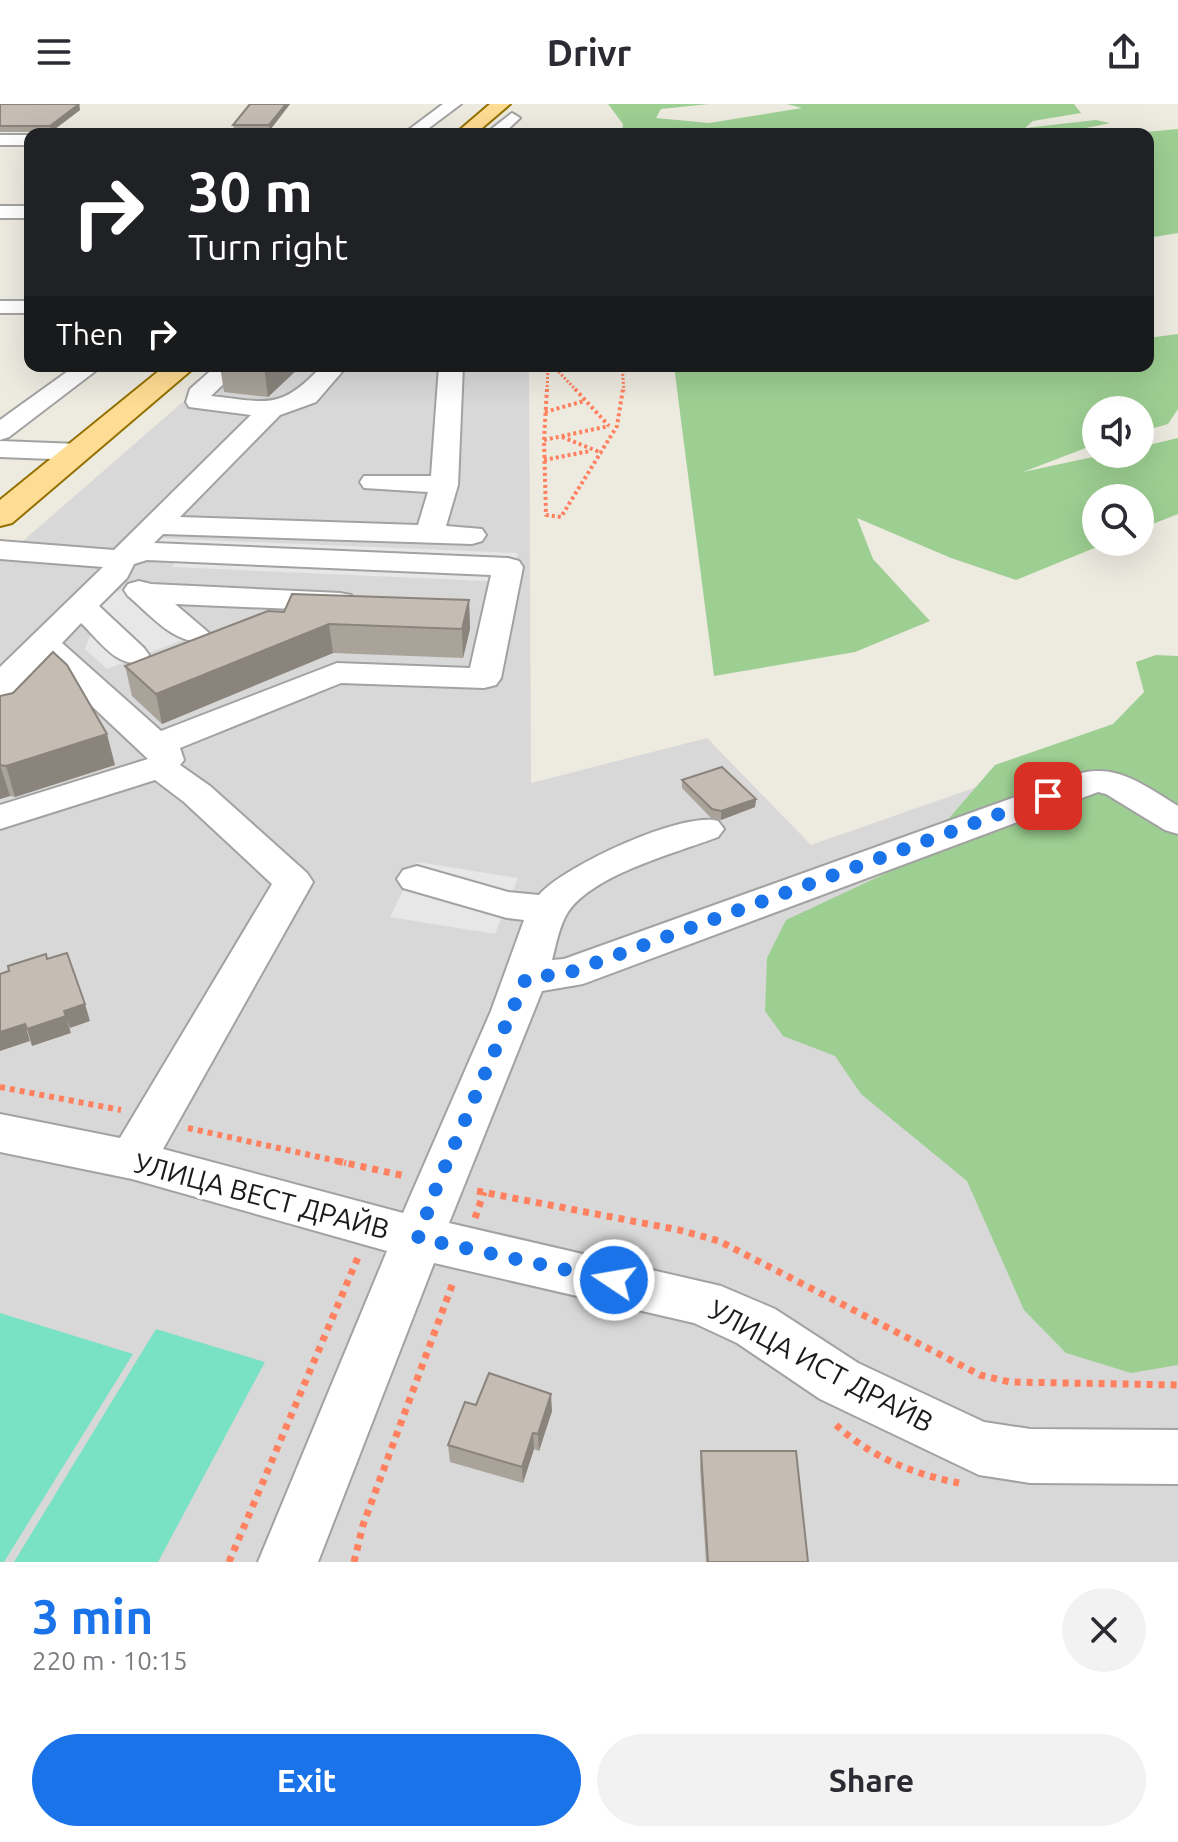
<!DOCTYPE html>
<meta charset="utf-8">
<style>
:root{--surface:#fff;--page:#f2f2f3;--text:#2b2b33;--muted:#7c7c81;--accent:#1a73e8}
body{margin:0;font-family:Ubuntu,sans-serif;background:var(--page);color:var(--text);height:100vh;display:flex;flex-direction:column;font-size:30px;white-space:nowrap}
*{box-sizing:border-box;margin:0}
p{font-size:26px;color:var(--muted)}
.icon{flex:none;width:44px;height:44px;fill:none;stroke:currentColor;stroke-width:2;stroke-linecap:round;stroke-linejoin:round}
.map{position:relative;height:1458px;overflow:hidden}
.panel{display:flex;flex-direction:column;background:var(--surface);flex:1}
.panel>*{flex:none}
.guide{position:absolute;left:24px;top:24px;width:1130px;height:244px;border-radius:16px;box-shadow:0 8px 32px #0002;background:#202124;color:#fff;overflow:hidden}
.tools{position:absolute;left:1082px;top:292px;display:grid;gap:16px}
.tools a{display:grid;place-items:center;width:72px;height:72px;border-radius:50%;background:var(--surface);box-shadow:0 8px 32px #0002;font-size:40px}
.pin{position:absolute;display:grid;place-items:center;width:68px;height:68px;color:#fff;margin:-34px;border-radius:16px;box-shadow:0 4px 12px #0006}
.me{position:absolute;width:88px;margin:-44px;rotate:282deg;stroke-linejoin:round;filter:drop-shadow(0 0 6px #0008)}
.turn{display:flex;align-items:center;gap:28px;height:168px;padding:0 32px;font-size:36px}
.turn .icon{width:104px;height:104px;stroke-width:2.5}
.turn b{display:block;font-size:56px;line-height:68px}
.then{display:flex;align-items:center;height:76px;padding:0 32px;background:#0003;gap:16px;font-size:30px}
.round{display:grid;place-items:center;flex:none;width:84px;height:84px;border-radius:42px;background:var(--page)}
.summary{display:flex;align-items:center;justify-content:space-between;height:136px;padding:0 32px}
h1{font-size:48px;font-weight:700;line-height:60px;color:var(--accent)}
.primary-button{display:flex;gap:16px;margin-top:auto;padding:16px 32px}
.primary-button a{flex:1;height:92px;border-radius:48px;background:var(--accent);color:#fff;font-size:32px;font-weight:700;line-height:92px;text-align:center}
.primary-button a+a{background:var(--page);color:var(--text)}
header{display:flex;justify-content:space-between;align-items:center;height:104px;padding:0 32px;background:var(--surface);font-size:36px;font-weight:700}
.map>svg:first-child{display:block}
.residential{fill:#d9d8d8}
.forest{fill:#9dcf92}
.pitch{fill:#79e1c4}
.parking{fill:#e7e7e7}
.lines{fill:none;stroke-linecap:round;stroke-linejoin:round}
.minor-casing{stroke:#a2a2a2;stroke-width:4}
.major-casing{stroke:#927100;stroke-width:4}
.path-far3{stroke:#ff815f;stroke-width:3;stroke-dasharray:2 2;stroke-linecap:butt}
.path-far2{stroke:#ff815f;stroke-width:4;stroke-dasharray:3 3;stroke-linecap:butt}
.path-far1{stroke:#ff815f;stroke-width:6;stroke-dasharray:5 5;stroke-linecap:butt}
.path{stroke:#ff815f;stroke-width:7;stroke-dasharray:6 6;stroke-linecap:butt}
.minor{fill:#fff;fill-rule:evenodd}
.major{fill:#ffdc93;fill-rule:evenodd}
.wall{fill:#a9a39a}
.shaded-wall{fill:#8a847d}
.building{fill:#c5bdb3;stroke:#8a847d;stroke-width:2}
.route{stroke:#1a73e8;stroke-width:14;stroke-dasharray:0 25.2}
.labels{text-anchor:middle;stroke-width:8;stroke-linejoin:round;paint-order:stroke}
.near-street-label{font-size:28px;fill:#1b1b1b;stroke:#fff}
</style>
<header><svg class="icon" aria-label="menu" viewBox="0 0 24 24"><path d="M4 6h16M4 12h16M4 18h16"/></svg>Drivr<svg class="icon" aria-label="share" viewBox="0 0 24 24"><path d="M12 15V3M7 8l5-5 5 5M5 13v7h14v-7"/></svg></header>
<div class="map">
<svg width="1178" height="1458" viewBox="0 0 1178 1458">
<rect width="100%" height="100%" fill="#edeae0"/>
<!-- residential -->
<path class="residential" d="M 224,262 L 529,262 L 531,679 L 707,634 L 811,741 L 1151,622 L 1178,627 L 1178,1458 L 0,1458 L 0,457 Z"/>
<!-- forest -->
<path class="forest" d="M 608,0 L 709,0 L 661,5 L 656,14 L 709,19 L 802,4 L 787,0 L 1074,0 L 1081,9 L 1033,17 L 1025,24 L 1096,16 L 1110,19 L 1058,30 L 622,30 L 623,20 Z
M 1178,25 L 1178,129 L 1148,134 L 1148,30 L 1125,30 Z
M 1178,230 L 1178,305 L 1168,320 L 1140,328 L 1140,306 L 1096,306 L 1096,340 L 1023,368 L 1107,350 L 1140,350 L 1140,343 L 1178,334 L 1178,410 L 1140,425 L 1140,394 L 1096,394 L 1096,438 L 1109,438 L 1016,476 L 951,454 L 857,414 L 873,455 L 930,517 L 855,548 L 714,572 L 674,262 L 1148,262 L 1148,234 Z
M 1156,551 L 1178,552 L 1178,1261 L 1131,1269 L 1066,1249 L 1024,1206 L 967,1077 L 861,990 L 835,952 L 783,932 L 765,907 L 767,854 L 786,816 L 912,757 L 995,661 L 1113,620 L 1144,588 L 1136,558 Z"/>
<!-- pitch -->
<path class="pitch" d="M 0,1209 L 133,1250 L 4,1458 L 0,1458 Z
M 156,1225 L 265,1258 L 158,1458 L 14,1458 Z"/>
<!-- parking -->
<path class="parking" d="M 154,434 L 518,449 L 511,478 L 172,463 L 179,453 L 143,451 Z
M 140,479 L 201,529 L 107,565 L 85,545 L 105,492 Z
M 417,758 L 518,774 L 495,830 L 390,813 Z"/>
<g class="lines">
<defs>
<path id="minor" d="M 443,0 L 461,0 L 421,30 L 403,30 Z
M 512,9 L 520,14 L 503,30 L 485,30 Z
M 0,31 L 30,31 L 30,41 L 0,41 Z
M 0,102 L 30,102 L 30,114 L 0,114 Z
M 0,197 L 30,197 L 30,209 L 0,209 Z
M 75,262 L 102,262 L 9,333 L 0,336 L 0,316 Z
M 216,262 L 242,262 L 211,292 C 268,298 280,307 322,262 L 347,262 L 316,298 L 280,311 L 180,413 L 418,421 L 428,388 L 364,384 L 360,378 L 364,372 L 431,372 L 439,262 L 463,262 L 458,381 L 446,422 L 482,425 L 486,431 L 482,437 L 472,440 L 163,430 L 154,439 L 508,454 L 519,457 L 523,463 L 501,574 L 496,581 L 484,584 L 341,579 L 180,644 L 184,656 L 180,661 L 210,682 L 307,769 L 313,778 L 163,1045 L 403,1109 L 491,907 L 524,816 L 507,814 L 403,784 L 397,775 L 403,766 L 417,762 L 508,788 L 539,791 C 564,762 683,707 718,717 L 724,725 L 718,733 C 676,749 594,770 568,808 C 559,822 556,841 552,856 L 564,855 L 1082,669 C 1119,660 1148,684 1178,702 L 1178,730 L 1165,726 L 1106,690 L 1098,688 L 583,880 L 542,887 L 449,1119 L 721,1182 L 775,1205 L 858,1259 L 984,1318 L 1030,1325 L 1178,1326 L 1178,1380 L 1030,1379 L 979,1371 L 820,1295 L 737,1239 L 694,1219 L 434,1159 L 318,1458 L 258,1458 L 387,1147 L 132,1075 L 0,1048 L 0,1010 L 120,1034 L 272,780 L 184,698 L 155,676 L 0,725 L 0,701 L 148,655 L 44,557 L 12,589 L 0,592 L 0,563 L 103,463 L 0,455 L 0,437 L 114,446 L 251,311 L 189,303 L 186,298 L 190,285 ZM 147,456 L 491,471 L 470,564 L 337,559 L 161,627 L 62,539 L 81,519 C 100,537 117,565 144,558 L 149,551 L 144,544 L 99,502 L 127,474 L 134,460 Z
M 0,337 L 78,340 L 87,342 L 91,348 L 87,354 L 78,356 L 0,353 Z
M 139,477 L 151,480 L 340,489 L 351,491 L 355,498 L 351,505 L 340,507 L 175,500 L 209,529 L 204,536 C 176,543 149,509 128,492 L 124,486 L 128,480 Z"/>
<path id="major" d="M 490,0 L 510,0 L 475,30 L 455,30 Z
M 165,262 L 196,262 L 12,419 L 0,422 L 0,396 Z"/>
</defs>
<!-- minor casing -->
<use href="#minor" class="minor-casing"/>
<!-- major casing -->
<use href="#major" class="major-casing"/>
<!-- path-far3 -->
<path class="path-far3" d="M 553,262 L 577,287
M 622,262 L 624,287
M 547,287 L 548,262"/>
<!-- path-far2 -->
<path class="path-far2" d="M 547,285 L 544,336 L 546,411 L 561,413 L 617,322 L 623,285
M 575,285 L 609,322
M 545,308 L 584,297
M 562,333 L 602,349
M 544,336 L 609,322
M 544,356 L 590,347"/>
<!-- path-far1 -->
<path class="path-far1" d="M 0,983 L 121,1006
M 188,1024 L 346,1059"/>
<!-- path -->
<path class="path" d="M 337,1057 L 405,1072
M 477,1087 L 679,1126 L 719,1137 L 980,1271 L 1010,1278 L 1178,1281
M 475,1114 L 484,1088
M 836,1321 C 871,1353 913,1370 959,1379
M 229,1458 L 359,1151
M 354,1458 L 363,1421 L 454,1176"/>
<!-- minor -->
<use href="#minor" class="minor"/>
<!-- major -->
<use href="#major" class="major"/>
</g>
<!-- wall -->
<path class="wall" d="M 0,0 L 79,0 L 80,6 L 51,28 L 0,28 Z
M 250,0 L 290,0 L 270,26 L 234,25 L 233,21 Z
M 220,262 L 301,262 L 268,293 L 224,288 Z
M 469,496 L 470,525 L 463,554 L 333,549 L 162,620 L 132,592 L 125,562 L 284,508 Z
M 0,592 L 115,661 L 15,693 L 10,692 L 0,695 Z
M 682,676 L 756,695 L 755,703 L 721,716 L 711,714 L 682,684 Z
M 476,1301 L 552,1307 L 539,1347 L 534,1345 L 523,1379 L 450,1358 L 448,1341 Z
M 701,1347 L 808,1458 L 706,1458 L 700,1364 Z"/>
<!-- shaded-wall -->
<path class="shaded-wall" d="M 79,0 L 80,6 L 51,28 L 50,22 Z
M 286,0 L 290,0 L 270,26 L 269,21 Z
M 264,262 L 301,262 L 268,293 Z
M 469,496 L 470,525 L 463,554 L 462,525 Z
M 329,520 L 333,549 L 162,620 L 156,590 Z
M 107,630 L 115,661 L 15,693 L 6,662 Z
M 0,661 L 10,692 L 0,695 Z
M 756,695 L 755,703 L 721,716 L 721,707 Z
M 85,900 L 90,917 L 70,924 L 64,907 Z
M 66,912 L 71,929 L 32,942 L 27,925 Z
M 25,920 L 30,937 L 0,947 L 0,928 Z
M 551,1290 L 552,1307 L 539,1347 L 538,1330 Z
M 533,1329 L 534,1345 L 523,1379 L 522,1363 Z"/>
<!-- building -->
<path class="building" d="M 0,0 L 79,0 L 50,22 L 0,22 Z
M 250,0 L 286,0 L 269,21 L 233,21 Z
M 292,490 L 469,496 L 462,525 L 329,520 L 156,590 L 125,562 L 268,507 L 284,508 Z
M 53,548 L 67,561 L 107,630 L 6,662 L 0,661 L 0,592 L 13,589 Z
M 722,663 L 756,695 L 721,707 L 712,705 L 682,676 Z
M 67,849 L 85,900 L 64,907 L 66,912 L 27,925 L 25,920 L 0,928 L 0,870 L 9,867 L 8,862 L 46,850 L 47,855 Z
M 489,1269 L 551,1290 L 538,1330 L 533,1329 L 522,1363 L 448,1341 L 465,1298 L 476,1301 Z
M 701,1347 L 796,1347 L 808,1458 L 708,1458 Z"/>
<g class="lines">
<!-- route -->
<path class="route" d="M 614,1176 L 418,1134 L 438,1079 L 526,874 L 568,869 L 1048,692"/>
</g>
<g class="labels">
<!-- near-street labels -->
<g class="near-street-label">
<text transform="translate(262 1092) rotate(15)" y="10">УЛИЦА ВЕСТ ДРАЙВ</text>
<text transform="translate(821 1262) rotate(28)" y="10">УЛИЦА ИСТ ДРАЙВ</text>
</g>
</g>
</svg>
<div class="tools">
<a><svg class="icon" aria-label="sound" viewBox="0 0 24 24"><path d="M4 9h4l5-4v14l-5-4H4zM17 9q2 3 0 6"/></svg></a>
<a><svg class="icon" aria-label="search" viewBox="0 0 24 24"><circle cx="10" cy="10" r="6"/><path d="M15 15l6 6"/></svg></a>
</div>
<div class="pin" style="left:1048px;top:692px;background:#d93025"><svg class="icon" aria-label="arrive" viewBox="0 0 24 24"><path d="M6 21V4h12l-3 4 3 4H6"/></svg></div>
<svg class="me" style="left:614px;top:1176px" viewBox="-20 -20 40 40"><circle r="17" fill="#1a73e8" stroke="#fff" stroke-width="3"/><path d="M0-11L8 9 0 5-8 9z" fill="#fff"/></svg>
<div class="guide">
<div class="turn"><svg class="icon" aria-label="right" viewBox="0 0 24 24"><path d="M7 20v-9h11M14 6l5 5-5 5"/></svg><div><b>30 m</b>Turn right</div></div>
<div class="then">Then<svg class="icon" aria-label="right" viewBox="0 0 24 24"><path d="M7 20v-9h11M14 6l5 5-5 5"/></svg></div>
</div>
</div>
<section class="panel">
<div class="summary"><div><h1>3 min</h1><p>220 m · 10:15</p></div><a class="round"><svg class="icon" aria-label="close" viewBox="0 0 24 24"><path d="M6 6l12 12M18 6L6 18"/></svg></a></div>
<div class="primary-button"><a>Exit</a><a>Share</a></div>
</section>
